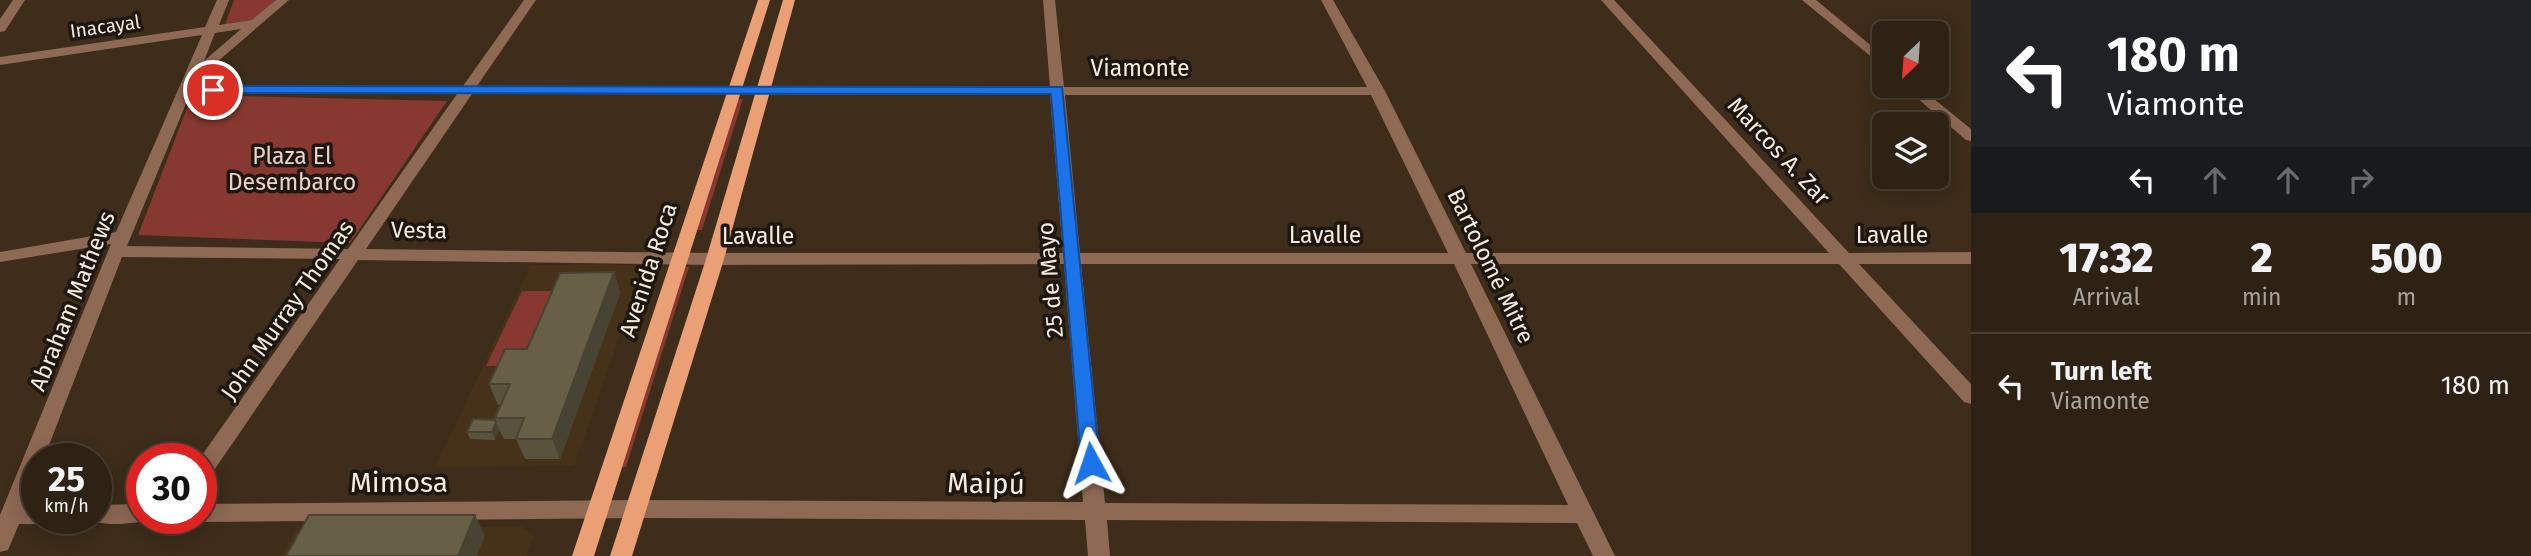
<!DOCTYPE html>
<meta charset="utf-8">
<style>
:root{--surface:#2e2214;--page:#362a1d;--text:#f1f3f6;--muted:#a7a4a0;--line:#493f34}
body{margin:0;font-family:"Fira Sans",sans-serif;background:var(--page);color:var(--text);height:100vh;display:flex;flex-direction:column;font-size:26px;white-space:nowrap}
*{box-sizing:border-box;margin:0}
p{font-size:23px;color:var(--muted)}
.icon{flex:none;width:38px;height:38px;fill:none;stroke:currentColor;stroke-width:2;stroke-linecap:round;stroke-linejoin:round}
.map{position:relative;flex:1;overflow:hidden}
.drawer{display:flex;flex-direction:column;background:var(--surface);width:560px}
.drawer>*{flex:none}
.banner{background:#202124;color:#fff;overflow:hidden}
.needle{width:46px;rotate:205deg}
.controls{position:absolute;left:1872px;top:21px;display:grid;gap:14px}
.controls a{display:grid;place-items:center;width:77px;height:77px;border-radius:10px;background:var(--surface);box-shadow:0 4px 18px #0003,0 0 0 2px var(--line);font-size:35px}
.speed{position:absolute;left:21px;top:443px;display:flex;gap:14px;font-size:35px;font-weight:700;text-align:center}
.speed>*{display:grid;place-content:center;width:91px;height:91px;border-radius:50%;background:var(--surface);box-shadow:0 4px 18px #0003,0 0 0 2px var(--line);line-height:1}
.speed small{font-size:18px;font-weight:400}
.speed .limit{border:10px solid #d22;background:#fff;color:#111}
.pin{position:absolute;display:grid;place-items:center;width:60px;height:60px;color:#fff;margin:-30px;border:4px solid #fff;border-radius:50%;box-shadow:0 2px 7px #0007}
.me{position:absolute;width:77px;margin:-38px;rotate:355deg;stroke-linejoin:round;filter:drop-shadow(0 0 5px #0008)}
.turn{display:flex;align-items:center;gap:24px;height:147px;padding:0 21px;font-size:32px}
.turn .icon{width:91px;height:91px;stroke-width:2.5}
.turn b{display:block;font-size:49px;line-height:60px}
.lanes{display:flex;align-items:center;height:66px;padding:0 21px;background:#0003;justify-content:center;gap:35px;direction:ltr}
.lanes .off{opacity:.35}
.eta{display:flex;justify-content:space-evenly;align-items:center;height:119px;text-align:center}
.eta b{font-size:42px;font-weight:800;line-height:49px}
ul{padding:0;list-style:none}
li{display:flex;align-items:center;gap:21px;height:105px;padding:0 21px;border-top:2px solid var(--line)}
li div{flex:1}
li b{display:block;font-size:26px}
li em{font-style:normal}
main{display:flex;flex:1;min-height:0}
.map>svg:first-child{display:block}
.built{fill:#463218}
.green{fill:#873931}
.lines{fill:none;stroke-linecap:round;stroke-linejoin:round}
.minor{fill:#8e6954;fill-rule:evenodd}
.primary{fill:#eb9f74;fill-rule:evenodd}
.wall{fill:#59533d}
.shaded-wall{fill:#484332}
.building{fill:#676047;stroke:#484332;stroke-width:2}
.route{fill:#1a73e8;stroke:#114b97;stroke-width:2}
.labels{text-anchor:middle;stroke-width:7;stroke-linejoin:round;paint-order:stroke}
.far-street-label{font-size:19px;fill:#f6ece0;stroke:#1e170f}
.street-label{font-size:23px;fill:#f6ece0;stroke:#1e170f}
.park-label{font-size:23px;fill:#ecd1cd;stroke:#1e170f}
.near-street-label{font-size:28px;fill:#f6ece0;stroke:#1e170f}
</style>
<main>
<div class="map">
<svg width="1971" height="556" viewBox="0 0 1971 556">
<rect width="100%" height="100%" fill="#3d2d1a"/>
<!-- built -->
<path class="built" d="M 531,265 L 645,265 L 574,466 L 435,467 Z
M 521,526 L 534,535 L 527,556 L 281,556 L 296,529 Z"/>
<!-- green -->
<path class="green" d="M 234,0 L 276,0 L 253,20 L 225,24 Z
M 192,95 L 447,101 L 350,243 L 138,235 Z
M 738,99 L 743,99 L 702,230 L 696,230 Z
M 683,267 L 689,267 L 626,467 L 618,468 Z
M 522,291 L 563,291 L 531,366 L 486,366 Z"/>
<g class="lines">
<!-- minor -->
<path class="minor" d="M 13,0 L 25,0 L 5,31 L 0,32 L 0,19 Z
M 217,0 L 229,0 L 219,25 L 252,20 L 276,0 L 289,0 L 196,80 L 193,86 L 463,86 L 524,0 L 536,0 L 477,86 L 1050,87 L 1043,0 L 1055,0 L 1064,87 L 1367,87 L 1321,0 L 1333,0 L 1385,91 L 1466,253 L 1829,253 L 1601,0 L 1614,0 L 1849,253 L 1971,252 L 1971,264 L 1859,264 L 1971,384 L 1971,404 L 1964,402 L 1839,264 L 1471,264 L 1615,556 L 1593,556 L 1577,523 L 1107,520 L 1110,556 L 1088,556 L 1085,520 L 635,518 L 201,522 L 193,518 L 201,518 L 201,504 L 635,500 L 1083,502 L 1064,264 L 715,265 L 358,260 L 208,479 L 201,481 L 200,458 L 340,259 L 122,257 L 44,458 L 37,458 L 37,477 L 26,506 L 37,506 L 37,518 L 46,518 L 37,524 L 19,524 L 8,550 L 0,552 L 0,515 L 111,244 L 0,262 L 0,252 L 116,232 L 202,35 L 0,65 L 0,57 L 205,27 ZM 241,29 L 204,61 L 215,33 ZM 190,94 L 457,94 L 348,249 L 127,246 ZM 472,94 L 1050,95 L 1063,253 L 715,253 L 366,249 ZM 1065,95 L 1371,95 L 1448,253 L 1080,253 ZM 1081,264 L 1454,264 L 1568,505 L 1105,503 Z
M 1802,0 L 1816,0 L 1885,57 L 1885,68 Z
M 1903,86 L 1918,86 L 1971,129 L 1971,141 L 1966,140 Z
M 142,504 L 142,518 L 150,518 C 137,525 99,527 87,518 L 96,518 L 96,505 Z"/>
<!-- primary -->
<path class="primary" d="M 758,0 L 770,0 L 594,556 L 572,556 Z
M 783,0 L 795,0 L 724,259 L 632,556 L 610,556 L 706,259 Z"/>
</g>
<!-- wall -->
<path class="wall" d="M 614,272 L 620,293 L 560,459 L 525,459 L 516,439 L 504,439 L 499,430 L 495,440 L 470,439 L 467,432 L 495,420 L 495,418 L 501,405 L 498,405 L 489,384 Z"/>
<!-- shaded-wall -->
<path class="shaded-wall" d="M 614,272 L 620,293 L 560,459 L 552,439 Z
M 496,422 L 499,430 L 495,440 L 492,432 Z
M 475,515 L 485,536 L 477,556 L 458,556 Z"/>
<!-- building -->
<path class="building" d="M 614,272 L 552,439 L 516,439 L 524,418 L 495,418 L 510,384 L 489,384 L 505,349 L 527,349 L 560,273 Z
M 473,419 L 495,420 L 496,422 L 492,432 L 467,432 Z
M 309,515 L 475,515 L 458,556 L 286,556 Z"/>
<!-- route -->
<path class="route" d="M 213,86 L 1062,87 L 1100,463 L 1091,470 L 1081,463 L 1051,94 L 209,93 L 209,87 Z"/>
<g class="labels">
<!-- far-street labels -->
<g class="far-street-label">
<text transform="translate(105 26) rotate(-8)" y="7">Inacayal</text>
</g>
<!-- street labels -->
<g class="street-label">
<text x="1140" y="76">Viamonte</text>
<text transform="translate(1779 151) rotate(47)" y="8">Marcos A. Zar</text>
<text transform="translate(419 230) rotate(1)" y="8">Vesta</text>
<text x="1325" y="243">Lavalle</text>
<text x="1892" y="243">Lavalle</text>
<text x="758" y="244">Lavalle</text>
<text transform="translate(1491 266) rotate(64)" y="8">Bartolomé Mitre</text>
<text transform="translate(648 270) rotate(-72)" y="8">Avenida Roca</text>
<text transform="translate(1050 280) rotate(-95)" y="8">25 de Mayo</text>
<text transform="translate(72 301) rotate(-68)" y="8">Abraham Mathews</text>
<text transform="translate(287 310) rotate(-55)" y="8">John Murray Thomas</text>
</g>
<!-- park labels -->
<g class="park-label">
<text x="292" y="164">Plaza El<tspan x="292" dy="26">Desembarco</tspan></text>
</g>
<!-- near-street labels -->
<g class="near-street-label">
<text x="399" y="492">Mimosa</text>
<text transform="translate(986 483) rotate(1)" y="10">Maipú</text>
</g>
</g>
</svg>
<div class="controls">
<a><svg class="needle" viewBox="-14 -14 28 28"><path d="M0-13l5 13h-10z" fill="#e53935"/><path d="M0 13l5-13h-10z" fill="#a7a4a0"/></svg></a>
<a><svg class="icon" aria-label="layers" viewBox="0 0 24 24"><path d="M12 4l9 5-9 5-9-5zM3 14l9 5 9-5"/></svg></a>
</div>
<div class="speed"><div>25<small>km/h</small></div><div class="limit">30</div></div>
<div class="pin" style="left:213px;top:90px;background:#d93025"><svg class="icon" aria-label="arrive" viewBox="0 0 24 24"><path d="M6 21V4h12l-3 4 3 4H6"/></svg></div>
<svg class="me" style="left:1091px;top:463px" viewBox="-20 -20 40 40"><path d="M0-17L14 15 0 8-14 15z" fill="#1a73e8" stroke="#fff" stroke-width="4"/></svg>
</div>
<section class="drawer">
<div class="banner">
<div class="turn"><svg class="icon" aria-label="left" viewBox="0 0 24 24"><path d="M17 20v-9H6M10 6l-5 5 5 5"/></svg><div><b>180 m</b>Viamonte</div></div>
<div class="lanes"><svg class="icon" aria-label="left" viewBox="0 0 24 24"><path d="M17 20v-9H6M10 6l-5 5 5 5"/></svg><svg class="icon off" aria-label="ahead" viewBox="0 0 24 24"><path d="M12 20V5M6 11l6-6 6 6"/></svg><svg class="icon off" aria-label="ahead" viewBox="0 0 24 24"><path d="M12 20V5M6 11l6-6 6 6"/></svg><svg class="icon off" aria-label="right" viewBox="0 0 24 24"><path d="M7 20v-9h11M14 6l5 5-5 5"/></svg></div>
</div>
<div class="eta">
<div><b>17:32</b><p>Arrival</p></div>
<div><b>2</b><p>min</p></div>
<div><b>500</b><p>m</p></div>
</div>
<ul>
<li><svg class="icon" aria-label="left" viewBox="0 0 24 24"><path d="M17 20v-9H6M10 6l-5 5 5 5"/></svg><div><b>Turn left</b><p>Viamonte</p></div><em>180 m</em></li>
</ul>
</section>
</main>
